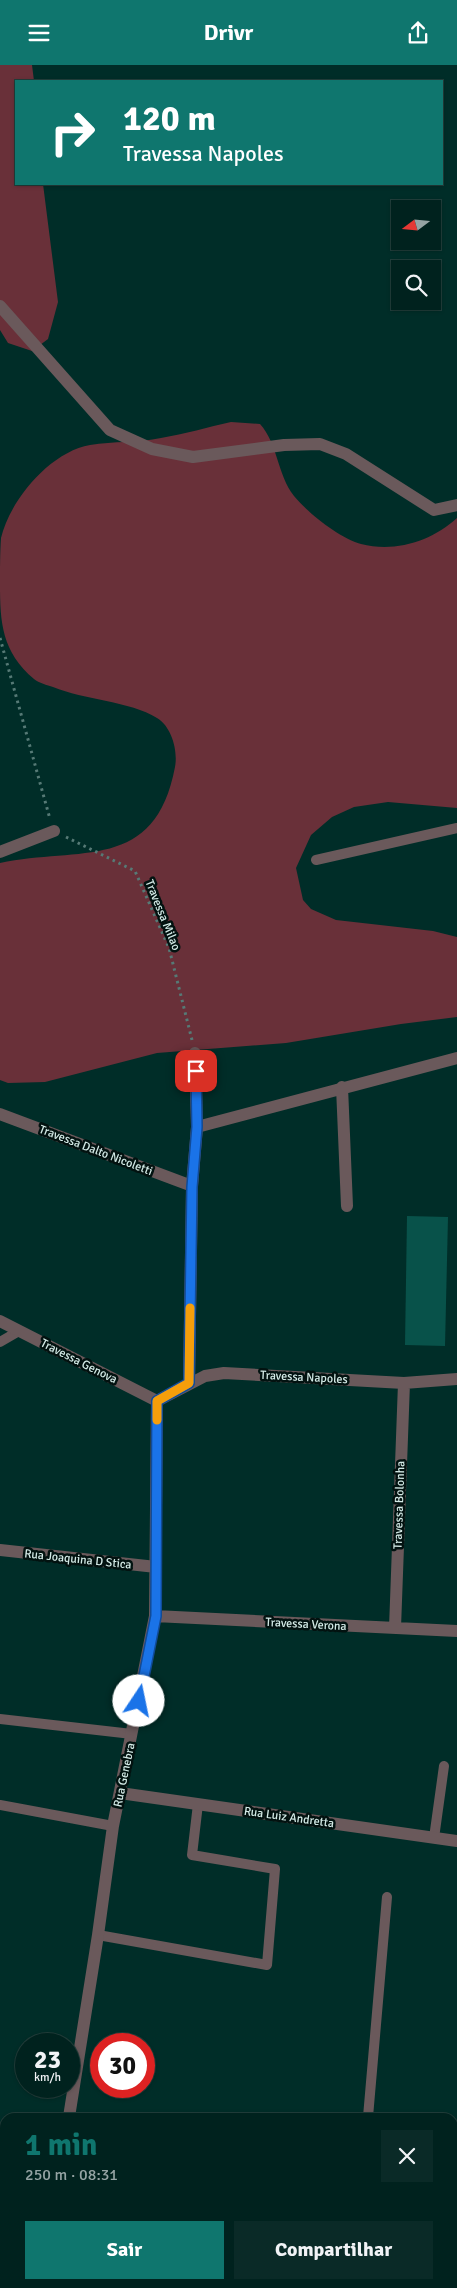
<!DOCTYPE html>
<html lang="pt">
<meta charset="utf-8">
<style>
:root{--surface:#00221e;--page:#0a2a27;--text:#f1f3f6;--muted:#95a4a4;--line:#223f3c;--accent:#0f766e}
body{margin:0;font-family:Signika,sans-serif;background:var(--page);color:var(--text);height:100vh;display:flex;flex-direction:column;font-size:19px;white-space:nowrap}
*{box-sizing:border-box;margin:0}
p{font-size:16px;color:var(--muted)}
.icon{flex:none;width:28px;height:28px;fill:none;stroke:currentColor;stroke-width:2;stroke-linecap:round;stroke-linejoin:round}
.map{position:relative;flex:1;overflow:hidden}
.panel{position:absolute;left:0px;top:2048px;width:458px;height:176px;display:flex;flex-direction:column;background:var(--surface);border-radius:15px 15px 0 0;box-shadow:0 1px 4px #0004,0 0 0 1px var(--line)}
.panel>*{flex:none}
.guide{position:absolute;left:15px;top:15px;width:428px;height:105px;border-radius:0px;box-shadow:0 1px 4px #0004,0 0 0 1px var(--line);background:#0f766e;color:#fff;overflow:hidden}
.needle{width:32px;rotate:254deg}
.tools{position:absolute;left:391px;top:135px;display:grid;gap:10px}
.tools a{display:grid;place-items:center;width:50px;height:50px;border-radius:0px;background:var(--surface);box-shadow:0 1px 4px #0004,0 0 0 1px var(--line);font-size:25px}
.speed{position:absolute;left:15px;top:1968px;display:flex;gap:10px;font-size:25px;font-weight:700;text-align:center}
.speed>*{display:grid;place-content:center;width:65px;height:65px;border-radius:50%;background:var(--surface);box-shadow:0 1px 4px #0004,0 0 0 1px var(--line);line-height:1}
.speed small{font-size:12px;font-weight:400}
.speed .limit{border:8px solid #d22;background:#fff;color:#111}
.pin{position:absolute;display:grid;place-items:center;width:42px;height:42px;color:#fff;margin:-21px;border-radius:10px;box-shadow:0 2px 8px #0006}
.me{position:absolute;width:55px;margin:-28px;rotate:11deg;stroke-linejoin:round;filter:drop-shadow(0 0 4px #0008)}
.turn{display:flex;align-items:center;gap:18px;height:105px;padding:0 25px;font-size:22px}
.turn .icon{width:65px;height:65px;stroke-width:2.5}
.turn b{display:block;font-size:35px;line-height:42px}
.round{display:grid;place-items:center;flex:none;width:52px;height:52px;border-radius:0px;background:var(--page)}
.head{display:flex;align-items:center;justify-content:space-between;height:85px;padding:0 25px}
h1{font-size:30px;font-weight:700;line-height:38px;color:var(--accent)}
.button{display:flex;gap:10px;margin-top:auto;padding:10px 25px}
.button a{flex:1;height:58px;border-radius:0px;background:var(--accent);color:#fff;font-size:20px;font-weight:700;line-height:58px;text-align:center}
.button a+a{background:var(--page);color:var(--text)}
header{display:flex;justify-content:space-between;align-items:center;height:65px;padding:0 25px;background:var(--accent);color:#fff;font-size:22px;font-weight:700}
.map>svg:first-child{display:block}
.green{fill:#693039}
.building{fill:#08524a}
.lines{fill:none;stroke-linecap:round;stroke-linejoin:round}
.path{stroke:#567a76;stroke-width:3;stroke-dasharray:2.5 4;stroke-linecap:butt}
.lane{stroke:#6a595b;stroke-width:10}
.street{stroke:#6a595b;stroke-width:12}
.route-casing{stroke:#114b97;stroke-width:12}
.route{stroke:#1a73e8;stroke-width:9}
.slow{stroke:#f59e0b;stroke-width:9}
.labels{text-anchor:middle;stroke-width:5;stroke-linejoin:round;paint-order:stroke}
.street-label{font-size:12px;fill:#d4ebe7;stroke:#021210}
</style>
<header><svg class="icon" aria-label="menu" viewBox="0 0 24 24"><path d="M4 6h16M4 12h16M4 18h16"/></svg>Drivr<svg class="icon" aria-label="share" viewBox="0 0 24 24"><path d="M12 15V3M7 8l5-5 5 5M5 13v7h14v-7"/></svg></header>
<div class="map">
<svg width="457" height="2223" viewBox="0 0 457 2223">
<rect width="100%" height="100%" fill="#002d28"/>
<!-- green -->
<path class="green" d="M 0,0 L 32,0 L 34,16 L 16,16 L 16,119 L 43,119 L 58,237 L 48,274 L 32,286 L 8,278 L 0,265 Z
M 231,357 L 260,359 C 278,379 277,409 294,431 C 308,448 339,473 361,479 C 395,488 432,476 457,453 L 457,743 L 388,737 L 354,742 L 332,752 L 311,770 L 296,803 L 303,835 L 311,844 L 336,855 L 433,866 L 457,872 L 457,952 L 401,959 L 286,978 L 157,988 L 45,1017 L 8,1018 L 0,1015 L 0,798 C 80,781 155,808 175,702 C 178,686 172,662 157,653 C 130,636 84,635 53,622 C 47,620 39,618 34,614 C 2,587 0,558 0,519 C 0,504 0,487 1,473 C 10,435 50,387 90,380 C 114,376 138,378 161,373 C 185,369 208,362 231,357 Z"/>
<!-- building -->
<path class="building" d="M 407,1151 L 448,1152 L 445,1281 L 405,1280 Z"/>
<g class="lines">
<!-- path -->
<path class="path" d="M 0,573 L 50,754
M 66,772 L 135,806 L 169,883 L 192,975"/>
<!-- lane -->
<path class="lane" d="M 316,795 L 457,763
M 0,1277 L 19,1266
M 0,1654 L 132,1669
M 0,1740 L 113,1761
M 434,1773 L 444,1701
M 98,1870 L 267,1900 L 275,1804 L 192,1790 L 198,1739
M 368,2052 L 387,1832
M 0,2211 L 5,2223
M 239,2223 L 239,2219
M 333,2223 L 333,2219"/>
<!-- street -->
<path class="street" d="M 0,241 L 110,365 L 152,384 L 193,392 L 284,380 L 320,379 L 346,389 L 434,445 L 457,440
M 0,787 L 54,766
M 342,1022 L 347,1141
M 0,1049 L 192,1121
M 197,1062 L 457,993
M 0,1256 L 157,1336
M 189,1318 L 192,1121 L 197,1062 L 195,988
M 157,1336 L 205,1311 L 224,1308 L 404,1318 L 457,1314
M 0,1485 L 156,1502
M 155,1551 L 457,1566
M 395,1563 L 404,1318
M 120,1728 L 457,1776
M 69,2052 L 98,1870 L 113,1761 L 155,1551 L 157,1336
M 42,2223 L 43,2219"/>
</g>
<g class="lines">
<defs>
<path id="route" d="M 139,1636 L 156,1551 L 157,1336 L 189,1318 L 192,1122 L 197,1062 L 196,1006"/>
</defs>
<!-- route casing -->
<use href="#route" class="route-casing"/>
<!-- route -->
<use href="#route" class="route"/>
<!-- slow -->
<path class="slow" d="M 157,1355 L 157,1336 L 189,1318 L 190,1243"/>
</g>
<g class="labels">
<!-- street labels -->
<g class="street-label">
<text transform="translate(163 850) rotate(68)" y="4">Travessa Milao</text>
<text transform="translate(96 1085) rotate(21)" y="4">Travessa Dalto Nicoletti</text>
<text transform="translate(79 1296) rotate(27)" y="4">Travessa Genova</text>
<text transform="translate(304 1312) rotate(3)" y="4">Travessa Napoles</text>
<text transform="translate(399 1440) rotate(-88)" y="4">Travessa Bolonha</text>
<text transform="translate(78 1494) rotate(6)" y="4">Rua Joaquina D Stica</text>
<text transform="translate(306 1559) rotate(3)" y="4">Travessa Verona</text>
<text transform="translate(124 1710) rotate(-78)" y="4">Rua Genebra</text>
<text transform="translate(289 1752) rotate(8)" y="4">Rua Luiz Andretta</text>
</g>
</g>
</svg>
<div class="tools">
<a><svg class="needle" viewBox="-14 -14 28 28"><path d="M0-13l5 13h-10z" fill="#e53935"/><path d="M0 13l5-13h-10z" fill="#95a4a4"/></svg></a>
<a><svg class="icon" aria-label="search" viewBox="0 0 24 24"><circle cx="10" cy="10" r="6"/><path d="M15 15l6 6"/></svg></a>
</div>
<div class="speed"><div>23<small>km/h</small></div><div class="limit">30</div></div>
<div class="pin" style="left:196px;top:1006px;background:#d93025"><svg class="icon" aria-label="arrive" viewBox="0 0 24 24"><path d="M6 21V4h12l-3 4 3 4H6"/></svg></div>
<svg class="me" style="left:139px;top:1636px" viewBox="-20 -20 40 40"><circle r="19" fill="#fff"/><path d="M0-13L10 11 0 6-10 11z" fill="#1a73e8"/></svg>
<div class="guide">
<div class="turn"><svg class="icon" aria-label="right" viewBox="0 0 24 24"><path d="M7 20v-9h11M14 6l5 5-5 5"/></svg><div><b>120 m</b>Travessa Napoles</div></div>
</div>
<section class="panel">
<div class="head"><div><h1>1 min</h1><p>250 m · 08:31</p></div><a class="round"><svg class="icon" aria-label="close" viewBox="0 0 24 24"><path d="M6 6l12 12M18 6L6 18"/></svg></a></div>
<div class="button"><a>Sair</a><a>Compartilhar</a></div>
</section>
</div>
